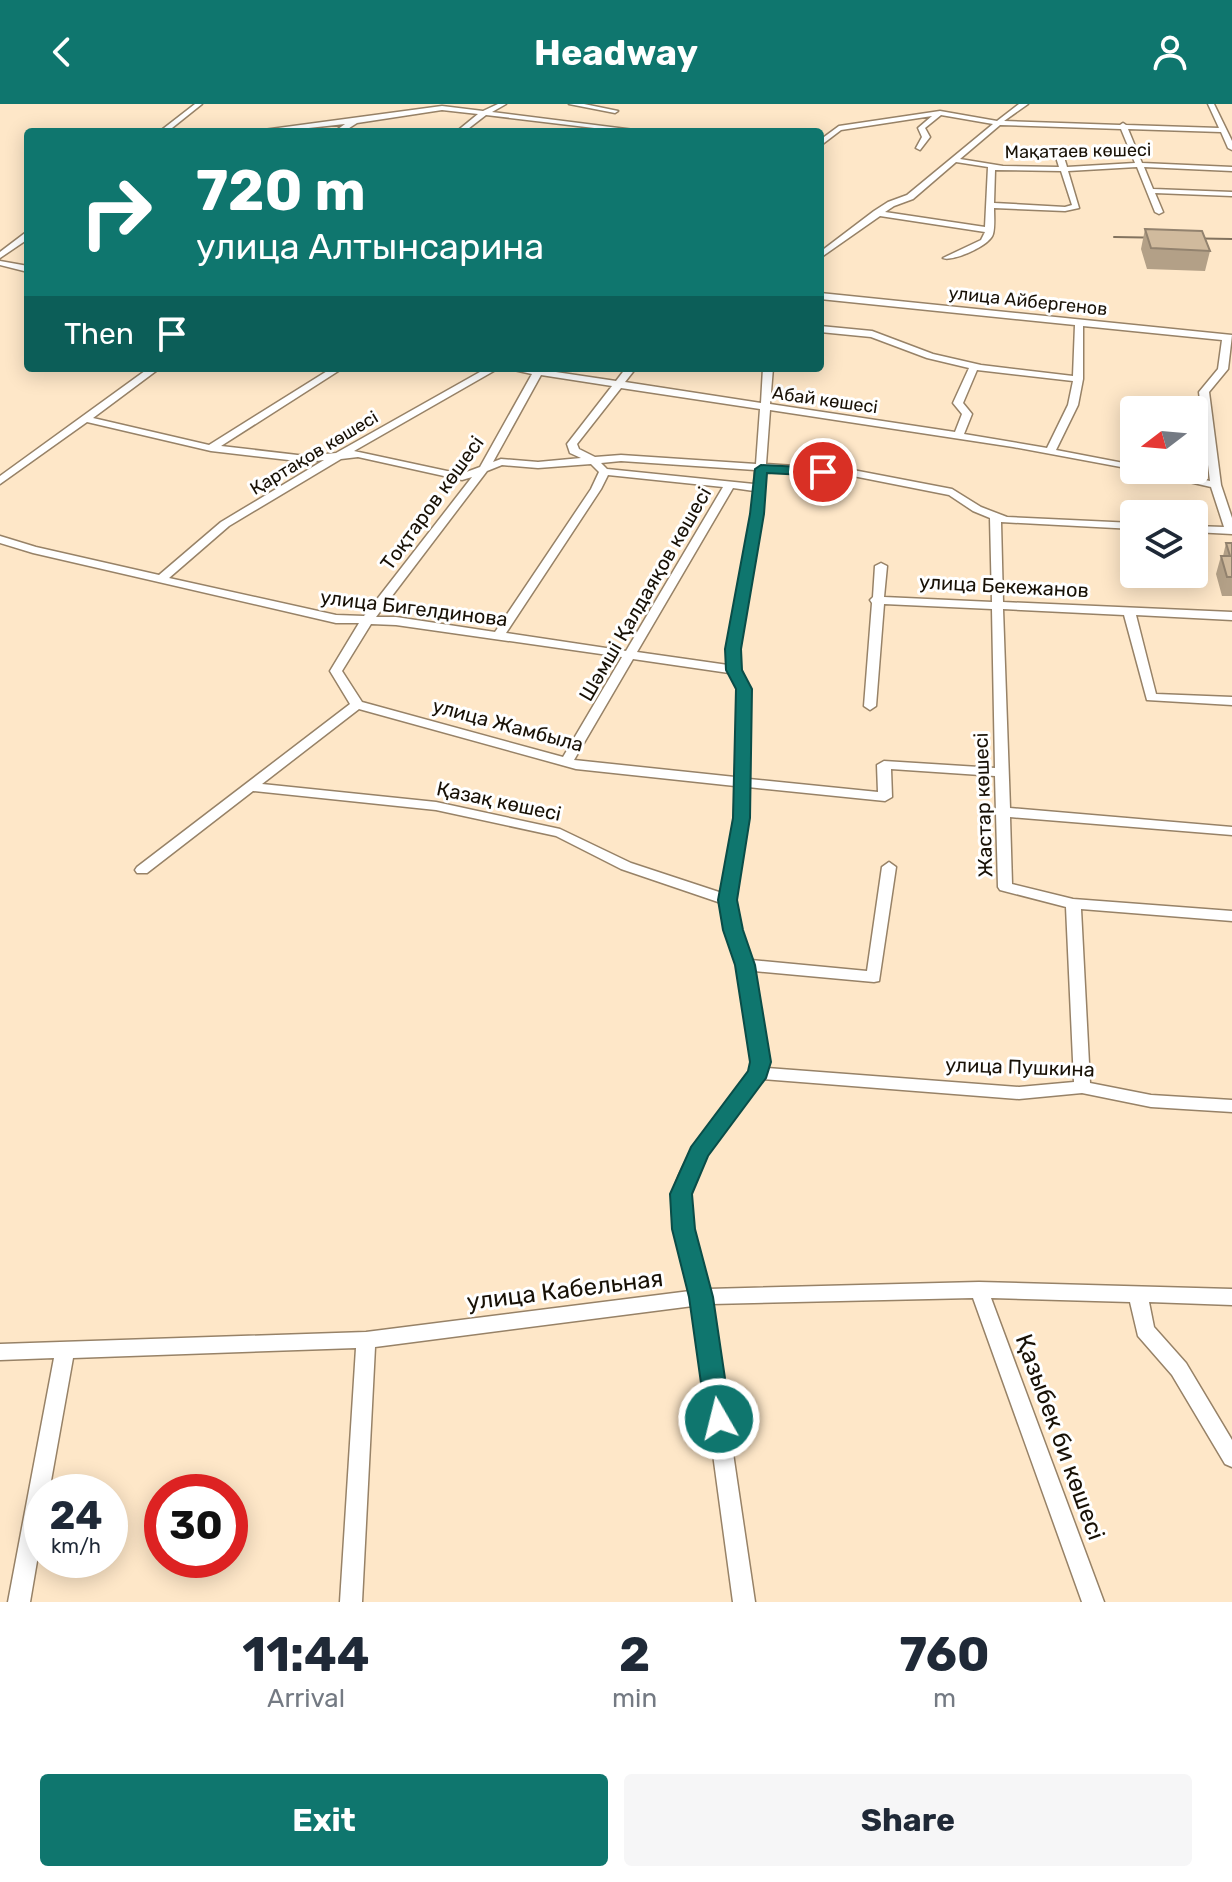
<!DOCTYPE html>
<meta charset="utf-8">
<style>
:root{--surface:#fff;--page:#f6f6f7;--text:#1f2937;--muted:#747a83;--accent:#0f766e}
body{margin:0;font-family:Rubik,sans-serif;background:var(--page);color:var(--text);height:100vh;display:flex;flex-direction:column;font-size:30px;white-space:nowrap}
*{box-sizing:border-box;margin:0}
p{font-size:26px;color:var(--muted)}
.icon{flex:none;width:44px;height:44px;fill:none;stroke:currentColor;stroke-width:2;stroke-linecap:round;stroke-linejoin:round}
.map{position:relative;height:1498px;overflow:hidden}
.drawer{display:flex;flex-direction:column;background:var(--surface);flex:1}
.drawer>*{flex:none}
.hud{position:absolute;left:24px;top:24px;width:800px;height:244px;border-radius:8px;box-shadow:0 4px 20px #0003;background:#0f766e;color:#fff;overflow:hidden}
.needle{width:52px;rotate:254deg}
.controls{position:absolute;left:1120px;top:292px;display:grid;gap:16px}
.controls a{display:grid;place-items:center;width:88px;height:88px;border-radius:8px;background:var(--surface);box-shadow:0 4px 20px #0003;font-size:40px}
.speed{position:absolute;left:24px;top:1370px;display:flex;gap:16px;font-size:40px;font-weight:700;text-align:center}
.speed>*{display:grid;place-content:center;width:104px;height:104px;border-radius:50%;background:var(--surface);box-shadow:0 4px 20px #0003;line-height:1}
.speed small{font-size:20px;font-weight:400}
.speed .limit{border:12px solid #d22;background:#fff;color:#111}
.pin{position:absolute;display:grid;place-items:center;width:68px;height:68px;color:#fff;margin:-34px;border:4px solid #fff;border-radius:50%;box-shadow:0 2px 8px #0007}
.me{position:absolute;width:88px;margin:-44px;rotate:352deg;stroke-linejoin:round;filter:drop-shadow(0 0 6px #0008)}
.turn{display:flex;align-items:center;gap:28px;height:168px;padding:0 40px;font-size:36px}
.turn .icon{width:104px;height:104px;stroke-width:2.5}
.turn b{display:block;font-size:56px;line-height:68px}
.then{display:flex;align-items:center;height:76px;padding:0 40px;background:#0003;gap:16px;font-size:30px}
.eta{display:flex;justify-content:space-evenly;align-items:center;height:136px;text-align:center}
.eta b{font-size:48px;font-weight:700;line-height:56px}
.cta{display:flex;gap:16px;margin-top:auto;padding:16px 40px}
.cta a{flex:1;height:92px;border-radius:8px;background:var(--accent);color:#fff;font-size:32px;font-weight:700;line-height:92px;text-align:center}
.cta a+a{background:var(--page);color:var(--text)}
header{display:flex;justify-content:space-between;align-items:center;height:104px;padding:0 40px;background:var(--accent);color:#fff;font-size:36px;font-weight:700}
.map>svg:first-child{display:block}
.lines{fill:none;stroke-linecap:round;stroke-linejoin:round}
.street-casing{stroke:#978267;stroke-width:3}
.street{fill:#fff;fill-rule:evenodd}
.rail{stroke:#82735f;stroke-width:2}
.wall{fill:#b3a087}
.building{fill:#d0ba9d;stroke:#92826e;stroke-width:2}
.route{fill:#0f766e;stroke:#0a4d48;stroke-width:2}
.labels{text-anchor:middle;stroke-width:6;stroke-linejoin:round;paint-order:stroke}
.far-street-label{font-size:18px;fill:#181106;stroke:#fff}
.street-label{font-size:20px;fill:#181106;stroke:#fff}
.near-street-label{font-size:24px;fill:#181106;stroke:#fff}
</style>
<header><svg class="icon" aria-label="back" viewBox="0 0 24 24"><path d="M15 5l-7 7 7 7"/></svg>Headway<svg class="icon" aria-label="person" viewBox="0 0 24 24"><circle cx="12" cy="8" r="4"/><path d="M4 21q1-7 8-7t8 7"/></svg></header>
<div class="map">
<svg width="1232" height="1498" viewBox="0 0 1232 1498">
<rect width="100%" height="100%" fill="#fee7c8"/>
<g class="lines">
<defs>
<path id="street" d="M 195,0 L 202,0 L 167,28 L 159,28 Z
M 498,0 L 506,0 L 492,8 L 650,28 L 628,28 L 486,11 L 464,28 L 456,28 L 478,10 L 442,6 L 357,19 L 343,28 L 334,28 L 345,20 L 272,28 L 249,28 L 442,2 L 483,7 Z
M 569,0 L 584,0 L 618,7 L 615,9 Z
M 1019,0 L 1028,0 L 1004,17 L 1120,21 L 1123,19 L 1126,21 L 1219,24 L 1208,0 L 1214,0 L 1232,37 L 1232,46 L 1228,44 L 1221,28 L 1128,25 L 1142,59 L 1232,63 L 1232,67 L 1144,63 L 1153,85 L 1232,88 L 1232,92 L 1155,89 L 1163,108 L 1159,110 L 1155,108 L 1137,63 L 1068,67 L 1079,104 L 1065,107 L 994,104 C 994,111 995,123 993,130 C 990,142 952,158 943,154 L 981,136 L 985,128 L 880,112 L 820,154 L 820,148 L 874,107 L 888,98 L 907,91 L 993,20 L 941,11 L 925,24 L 930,33 L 920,46 L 916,44 L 922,33 L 918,24 L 932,12 L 841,26 L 820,42 L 820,36 L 839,22 L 940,7 L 997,17 ZM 1000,21 L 1121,25 L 1135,59 L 1067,63 L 1063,50 L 1059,48 L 1055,50 L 1059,63 L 1003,62 L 960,55 ZM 956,58 L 988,63 L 985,123 L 885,108 L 894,102 L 913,95 ZM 995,66 L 1061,67 L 1072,101 L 1065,103 L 994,99 Z
M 25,129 L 28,129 L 28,135 L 0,154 L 0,148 Z
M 0,157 L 28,162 L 28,168 L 0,161 Z
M 820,189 L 1232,231 L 1228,265 L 1209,288 L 1221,381 L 1232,414 L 1232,430 L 1194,428 L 1194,422 L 1224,423 L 1211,383 L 1137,366 L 1013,343 L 770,306 L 766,360 L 853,366 L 952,385 L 981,403 L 1007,413 L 1134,419 L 1134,425 L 1001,418 L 1003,498 L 1232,508 L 1232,516 L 1136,511 L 1156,590 L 1232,593 L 1232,601 L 1147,596 L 1124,511 L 1003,505 L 1010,704 L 1232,723 L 1232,731 L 1010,713 L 1012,780 L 1073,795 L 1232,807 L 1232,817 L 1081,805 L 1090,979 L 1151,991 L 1232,996 L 1232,1008 L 1151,1003 L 1082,989 L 1019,995 L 762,975 C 743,1002 692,1062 690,1093 C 687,1124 700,1156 708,1185 L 979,1178 L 1232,1185 L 1232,1201 L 1149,1198 L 1154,1223 L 1186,1259 L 1232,1336 L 1232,1363 L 1225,1360 L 1172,1271 L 1138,1232 L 1130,1198 L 991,1194 L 1104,1498 L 1082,1498 L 973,1194 L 711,1200 L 755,1498 L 733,1498 L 693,1202 L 375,1243 L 362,1498 L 340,1498 L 356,1244 L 73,1254 L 49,1388 L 42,1388 L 42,1428 L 30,1498 L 8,1498 L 54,1254 L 0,1256 L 0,1240 L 366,1228 L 690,1187 C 684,1161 667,1114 673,1089 C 683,1047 725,1002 750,968 L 752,958 L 737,861 L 726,826 L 721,799 L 621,765 L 556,732 L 436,706 L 253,687 L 147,769 L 137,769 L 135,766 L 137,763 L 350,600 L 330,567 L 359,519 L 336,519 L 33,449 L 0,439 L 0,432 L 36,443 L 159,471 L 221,418 L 324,356 L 306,358 L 211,347 L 87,318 L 0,380 L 0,372 L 149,264 L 160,264 L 93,314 L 209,341 L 332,264 L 343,264 L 221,342 L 306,352 L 336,349 L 487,264 L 499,264 L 354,347 L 461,370 L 480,363 L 532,270 L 505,264 L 529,264 L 616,277 L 626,264 L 636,264 L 625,278 L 761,299 L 763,264 L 773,264 L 770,300 L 955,328 L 962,310 L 953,299 L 969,264 L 927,254 L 871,233 L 820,228 L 820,222 L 872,227 L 933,250 L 981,261 L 1073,272 L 1075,221 L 820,195 ZM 1083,222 L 1222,236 L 1218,265 L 1199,288 L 1210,377 L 1157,366 L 1134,366 L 1134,361 L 1056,346 L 1078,301 L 1083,275 ZM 977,266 L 1073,277 L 1068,301 L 1047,344 L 964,330 L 972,310 L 963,299 ZM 541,271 L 612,282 L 567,340 L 570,349 L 581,354 L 538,358 L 501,355 L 493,358 ZM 621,284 L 760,305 L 756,360 L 621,351 L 595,353 L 579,345 L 577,340 ZM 358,353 L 462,376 L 472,373 L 364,512 L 336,511 L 169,474 L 229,422 L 341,355 ZM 621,357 L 755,366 L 754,380 L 607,365 L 601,359 ZM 591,360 L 599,368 L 591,385 L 495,528 L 396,513 L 376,513 L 487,367 L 502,361 L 538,364 ZM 765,366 L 853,372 L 949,391 L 973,407 L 990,414 L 992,498 L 884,493 L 887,462 L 881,459 L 875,462 L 873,493 L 870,496 L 872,499 L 864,602 L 870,606 L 876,602 L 884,500 L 992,505 L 995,664 L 884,657 L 877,661 L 878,688 L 749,675 L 750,585 L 740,566 L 739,545 L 762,410 ZM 608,371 L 723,383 L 626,547 L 506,529 L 601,385 ZM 733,384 L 754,387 L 752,410 L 727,545 L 728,561 L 637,548 ZM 371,520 L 396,521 L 622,553 L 563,653 L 362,598 L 342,567 ZM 633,555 L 729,569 L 738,585 L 735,673 L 574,656 ZM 359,605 L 576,665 L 735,682 L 734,714 L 722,789 L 631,759 L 560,725 L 436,698 L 262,680 ZM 891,665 L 995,672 L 998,783 L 1000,786 L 1066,803 L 1074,978 L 1019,983 L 767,964 L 768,958 L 754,867 L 874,878 L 879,877 L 896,763 L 889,758 L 882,763 L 867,867 L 751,856 L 740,826 L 735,796 L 748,714 L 748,683 L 885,697 L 892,693 Z"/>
</defs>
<!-- street casing -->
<use href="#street" class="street-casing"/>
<!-- street -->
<use href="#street" class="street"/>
<!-- rail -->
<path class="rail" d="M 1114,133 L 1232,135"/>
</g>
<!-- wall -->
<path class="wall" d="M 1145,125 L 1210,147 L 1205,167 L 1147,165 L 1141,145 Z
M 1226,439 L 1232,439 L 1232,492 L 1222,492 L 1216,470 L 1221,452 L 1223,452 Z"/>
<!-- building -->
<path class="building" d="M 1145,125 L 1202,127 L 1210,147 L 1151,144 Z
M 1226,439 L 1232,439 L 1232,473 L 1227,473 L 1221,452 L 1230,452 Z"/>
<!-- route -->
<path class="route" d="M 761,361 L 823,364 L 829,368 L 823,372 L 767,369 L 764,410 L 741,545 L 742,566 L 752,585 L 750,714 L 737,796 L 743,826 L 755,861 L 771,958 L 766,974 L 708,1052 L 692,1090 L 695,1125 L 713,1193 L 731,1315 L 728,1323 L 719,1327 L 710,1323 L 706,1315 L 689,1193 L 672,1125 L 670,1090 L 691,1043 L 748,967 L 750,958 L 735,861 L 723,826 L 718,796 L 733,714 L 736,585 L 726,566 L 725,545 L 750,410 L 755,365 Z"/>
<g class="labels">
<!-- far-street labels -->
<g class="far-street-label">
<text transform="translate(1078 47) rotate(-1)" y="6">Мақатаев көшесі</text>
<text transform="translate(1028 197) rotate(6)" y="6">улица Айбергенов</text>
<text transform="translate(825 296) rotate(8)" y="6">Абай көшесі</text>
<text transform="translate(314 349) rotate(-31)" y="6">Қартақов көшесі</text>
</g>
<!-- street labels -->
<g class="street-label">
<text transform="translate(432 399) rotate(-54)" y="7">Тоқтаров көшесі</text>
<text transform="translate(1004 482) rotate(3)" y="7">улица Бекежанов</text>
<text transform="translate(645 490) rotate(-60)" y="7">Шәмші Қалдаяқов көшесі</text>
<text transform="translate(414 504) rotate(7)" y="7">улица Бигелдинова</text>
<text transform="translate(508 621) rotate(15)" y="7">улица Жамбыла</text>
<text transform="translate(499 697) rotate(12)" y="7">Қазақ көшесі</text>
<text transform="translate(983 701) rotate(-92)" y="7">Жастар көшесі</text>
<text transform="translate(1020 963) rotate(2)" y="7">улица Пушкина</text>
</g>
<!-- near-street labels -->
<g class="near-street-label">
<text transform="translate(565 1186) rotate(-7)" y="8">улица Кабельная</text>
<text transform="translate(1060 1333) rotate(70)" y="8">Қазыбек би көшесі</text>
</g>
</g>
</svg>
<div class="controls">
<a><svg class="needle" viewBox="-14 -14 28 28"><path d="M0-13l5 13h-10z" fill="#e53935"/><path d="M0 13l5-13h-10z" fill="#747a83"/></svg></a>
<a><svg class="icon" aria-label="layers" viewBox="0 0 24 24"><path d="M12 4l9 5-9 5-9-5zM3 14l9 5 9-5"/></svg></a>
</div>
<div class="speed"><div>24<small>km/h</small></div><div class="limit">30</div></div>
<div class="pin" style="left:823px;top:368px;background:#d93025"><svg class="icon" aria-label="arrive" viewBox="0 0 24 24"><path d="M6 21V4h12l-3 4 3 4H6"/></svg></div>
<svg class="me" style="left:719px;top:1315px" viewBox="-20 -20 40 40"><circle r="17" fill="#0f766e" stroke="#fff" stroke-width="3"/><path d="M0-11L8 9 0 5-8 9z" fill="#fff"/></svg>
<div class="hud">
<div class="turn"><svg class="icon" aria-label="right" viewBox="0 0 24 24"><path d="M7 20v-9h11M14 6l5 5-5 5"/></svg><div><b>720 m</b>улица Алтынсарина</div></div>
<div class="then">Then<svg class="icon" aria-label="arrive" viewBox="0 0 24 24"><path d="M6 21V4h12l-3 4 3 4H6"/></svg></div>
</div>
</div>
<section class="drawer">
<div class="eta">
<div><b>11:44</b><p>Arrival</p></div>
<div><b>2</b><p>min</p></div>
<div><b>760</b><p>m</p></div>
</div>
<div class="cta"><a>Exit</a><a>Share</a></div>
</section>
